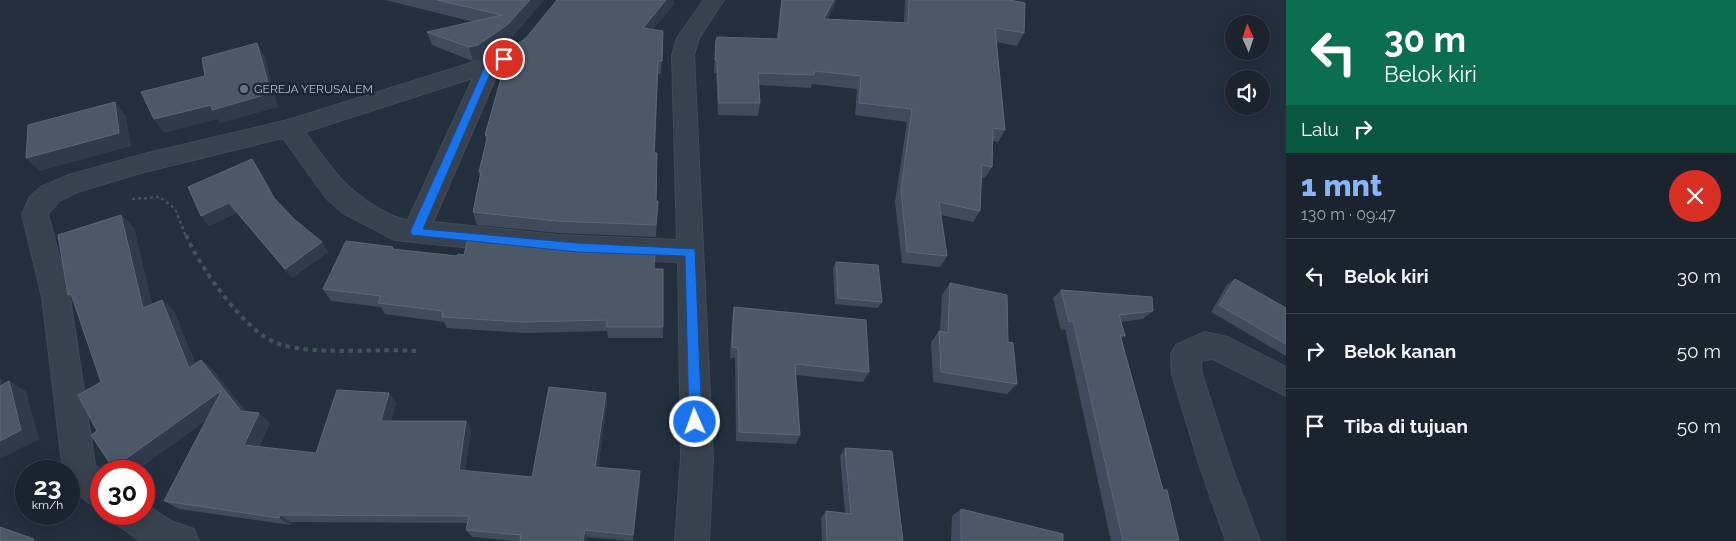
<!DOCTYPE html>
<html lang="id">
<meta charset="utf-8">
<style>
:root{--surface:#1b232e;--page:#242b36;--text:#f1f3f6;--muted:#a0a4aa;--line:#39404a;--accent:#8ab4f8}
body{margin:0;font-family:Raleway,sans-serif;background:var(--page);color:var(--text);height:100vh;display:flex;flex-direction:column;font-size:19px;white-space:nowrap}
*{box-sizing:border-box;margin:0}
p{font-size:16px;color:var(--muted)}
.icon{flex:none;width:28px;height:28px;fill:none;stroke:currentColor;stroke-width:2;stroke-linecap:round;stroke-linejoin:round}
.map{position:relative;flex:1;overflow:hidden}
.side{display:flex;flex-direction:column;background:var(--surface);width:450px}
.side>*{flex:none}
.guide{background:#0b6e4f;color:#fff;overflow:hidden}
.needle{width:32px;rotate:357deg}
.controls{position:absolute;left:1225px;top:15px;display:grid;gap:10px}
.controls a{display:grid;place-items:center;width:45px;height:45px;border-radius:50%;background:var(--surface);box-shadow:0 2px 12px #0003,0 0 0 1px var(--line);font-size:25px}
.speed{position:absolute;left:15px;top:460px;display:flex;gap:10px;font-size:25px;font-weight:700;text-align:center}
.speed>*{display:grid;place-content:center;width:65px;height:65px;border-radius:50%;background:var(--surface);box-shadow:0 2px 12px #0003,0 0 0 1px var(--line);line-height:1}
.speed small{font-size:12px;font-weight:400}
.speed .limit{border:8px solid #d22;background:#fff;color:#111}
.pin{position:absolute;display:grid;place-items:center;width:42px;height:42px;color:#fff;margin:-21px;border:2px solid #fff;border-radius:50%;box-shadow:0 1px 5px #0007}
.me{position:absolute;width:55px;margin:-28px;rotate:358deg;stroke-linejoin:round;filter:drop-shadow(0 0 4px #0008)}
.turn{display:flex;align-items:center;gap:18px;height:105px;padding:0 15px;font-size:22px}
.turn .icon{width:65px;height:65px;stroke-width:2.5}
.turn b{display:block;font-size:35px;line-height:42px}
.then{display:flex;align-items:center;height:48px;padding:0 15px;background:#0003;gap:10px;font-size:19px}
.round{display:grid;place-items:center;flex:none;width:52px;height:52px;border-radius:26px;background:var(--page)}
.head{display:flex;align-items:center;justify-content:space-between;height:85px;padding:0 15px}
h1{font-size:30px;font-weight:800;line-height:38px;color:var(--accent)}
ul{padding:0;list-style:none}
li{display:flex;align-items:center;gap:15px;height:75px;padding:0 15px;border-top:1px solid var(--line)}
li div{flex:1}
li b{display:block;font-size:19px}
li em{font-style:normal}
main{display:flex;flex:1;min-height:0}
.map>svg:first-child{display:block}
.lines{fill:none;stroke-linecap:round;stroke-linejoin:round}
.minor-casing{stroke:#414a57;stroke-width:2}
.path-far1{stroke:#3f5557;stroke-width:2.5;stroke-dasharray:3 3;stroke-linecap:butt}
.path{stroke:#3f5557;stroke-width:4;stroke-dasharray:4.5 4.5;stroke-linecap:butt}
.minor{fill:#38414e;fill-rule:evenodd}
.wall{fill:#3f4b5c}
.shaded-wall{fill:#2f3b4b}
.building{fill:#4b5868;stroke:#5c6777}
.route{fill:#1a73e8;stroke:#114b97}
.worship-dot{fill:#6b7280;stroke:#1d2633;stroke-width:2}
.labels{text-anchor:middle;stroke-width:5;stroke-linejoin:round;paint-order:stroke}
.poi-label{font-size:12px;fill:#b4bcc9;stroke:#1d2633;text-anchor:start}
</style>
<main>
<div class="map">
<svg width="1286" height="541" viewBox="0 0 1286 541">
<rect width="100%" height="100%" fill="#242f3e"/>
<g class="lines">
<defs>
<path id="minor" d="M 704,0 L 724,0 L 699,38 L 694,55 L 713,459 L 709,541 L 675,541 L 681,459 L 678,262 L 558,257 L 395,240 L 343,213 L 326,198 L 283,138 L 144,172 L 77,192 L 59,201 L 48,214 L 70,297 L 95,465 L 103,471 L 101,507 L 89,503 L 69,486 L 69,471 L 63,471 L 42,297 L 22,214 L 30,197 L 41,187 L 69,175 L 144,154 L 288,120 L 500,54 L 508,56 L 511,61 L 508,66 L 499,70 L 433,222 L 558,235 L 677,240 L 672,55 L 677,38 ZM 473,78 L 408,220 C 397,219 389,214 380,209 C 344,190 328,163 305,132 Z
M 1205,332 L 1227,337 L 1286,367 L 1286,396 L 1213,359 L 1201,361 L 1202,374 L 1232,467 L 1260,541 L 1226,541 L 1200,467 L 1172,374 L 1171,354 L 1176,345 Z
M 144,503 L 171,521 L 194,529 L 199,541 L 141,541 L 119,526 L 114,514 L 144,514 Z"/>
</defs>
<!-- minor casing -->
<use href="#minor" class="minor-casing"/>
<!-- path-far1 -->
<path class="path-far1" d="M 132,199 L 160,197 L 175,209 L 186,236"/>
<!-- path -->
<path class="path" d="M 186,235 C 199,266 246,334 279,344 C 315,356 375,348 416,351"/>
<!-- minor -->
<use href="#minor" class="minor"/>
</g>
<!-- wall -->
<path class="wall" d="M 385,0 L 544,0 L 510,39 L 481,58 L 473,61 L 432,45 L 427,32 L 474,22 Z
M 781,0 L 837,0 L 827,20 L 904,23 L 905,0 L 1010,0 L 1024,33 L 1017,46 L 996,42 L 1005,130 L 998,142 L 993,141 L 992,167 L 985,178 L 981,178 L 980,211 L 973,222 L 941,215 L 947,256 L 940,267 L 902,263 L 895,202 L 907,122 L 855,115 L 857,89 L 812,84 L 811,88 L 759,85 L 760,103 L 758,116 L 718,115 L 716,73 L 714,73 L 716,40 L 777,39 Z
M 674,4 L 653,29 L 663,31 L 661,74 L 658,74 L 655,153 L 656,201 L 658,201 L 656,237 L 558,233 L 477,225 L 473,212 L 480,177 L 479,172 L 486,141 L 485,135 L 503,72 L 501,71 L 498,58 L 526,38 Z
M 259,169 L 276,201 L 294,219 L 328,252 L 292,278 L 237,213 L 209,226 Z
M 121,215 L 134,228 L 152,304 L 162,300 L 174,311 L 195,363 L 201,360 L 213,370 L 245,411 L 259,413 L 270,423 L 259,447 L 316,453 L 396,403 L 391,421 L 466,421 L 471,430 L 465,471 L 532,477 L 606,393 L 607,403 L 598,467 L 640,480 L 633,541 L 587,537 L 586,541 L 514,541 L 472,537 L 466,530 L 468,523 L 291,522 L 290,525 L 179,509 L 164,501 L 206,420 L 136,471 L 118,471 L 113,468 L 97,431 L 101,382 Z
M 393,247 L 394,250 L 457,256 L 654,269 L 663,327 L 663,338 L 608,338 L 607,331 L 525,333 L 447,328 L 444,322 L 385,314 L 381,307 L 331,301 L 323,289 Z
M 836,262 L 882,302 L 878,308 L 835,304 L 833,268 Z
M 1235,279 L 1286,308 L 1286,356 L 1211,312 L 1227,285 Z
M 950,283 L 1008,342 L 1017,384 L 1007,394 L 933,382 L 931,342 L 939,331 L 940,331 L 942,295 Z
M 1061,290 L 1153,311 L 1143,319 L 1121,322 L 1125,336 L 1121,339 L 1163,490 L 1179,541 L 1111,541 L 1065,329 L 1061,330 L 1053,298 Z
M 734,307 L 869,372 L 863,382 L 796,375 L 800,435 L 796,444 L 736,441 L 735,358 L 730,358 L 732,319 Z
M 845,448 L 903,541 L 822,541 L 821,518 L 826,511 L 845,513 L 840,456 Z
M 961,509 L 1063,541 L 951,541 L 952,516 Z"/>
<!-- shaded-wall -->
<path class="shaded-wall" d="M 530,0 L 544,0 L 510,39 L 481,58 L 473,61 L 469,47 Z
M 666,0 L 674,0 L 674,4 L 643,41 L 643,28 Z
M 834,0 L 837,0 L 821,32 L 824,19 Z
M 257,43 L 265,57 L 278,107 L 221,123 L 217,119 L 164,133 L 154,119 Z
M 115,102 L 126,116 L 131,146 L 40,171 L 26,158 Z
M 252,159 L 259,169 L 280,208 L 274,198 Z
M 229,203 L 237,213 L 209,226 L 201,216 Z
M 121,215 L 134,228 L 156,320 L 143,308 Z
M 322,242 L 328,252 L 292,278 L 285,269 Z
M 162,300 L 174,311 L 201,378 L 189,368 Z
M 201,360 L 213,370 L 252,421 L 241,411 L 233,401 L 136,471 L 118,471 L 113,468 Z
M 0,376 L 7,401 L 0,397 Z
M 9,381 L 26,391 L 39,439 L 0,459 L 0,441 Z
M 389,393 L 396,403 L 389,430 L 381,421 Z
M 606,393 L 607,403 L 597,475 L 595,467 Z
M 259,413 L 270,423 L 255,454 L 244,445 Z
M 466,421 L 471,430 L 464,479 L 459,470 Z
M 640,471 L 640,480 L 633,541 L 633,535 Z
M 280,515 L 291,522 L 290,525 L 279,518 Z
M 585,530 L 587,537 L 586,541 L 583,541 Z
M 34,539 L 41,541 L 32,541 Z"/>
<!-- building -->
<path class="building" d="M 437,0 L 530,0 L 507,25 L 478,45 L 469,47 L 427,32 L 502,15 Z
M 557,0 L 666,0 L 643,28 L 663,31 L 662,61 L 658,61 L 654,153 L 657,153 L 656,201 L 658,201 L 656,225 L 556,221 L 473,212 L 481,172 L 479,172 L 488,135 L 485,135 L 506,61 L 498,58 L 526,38 Z
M 782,0 L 834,0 L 824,19 L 908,23 L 909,0 L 1010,0 L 1025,3 L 1024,33 L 995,28 L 1005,130 L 993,128 L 992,167 L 982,165 L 980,211 L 939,202 L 947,256 L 907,252 L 901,190 L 912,109 L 859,103 L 861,76 L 815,71 L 814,75 L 758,73 L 760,103 L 719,103 L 717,60 L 715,60 L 716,40 L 717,37 L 778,39 Z
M 257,43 L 271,93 L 212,110 L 211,105 L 154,119 L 141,92 L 205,76 L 202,58 Z
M 115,102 L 119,133 L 26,158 L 28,125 Z
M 252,159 L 274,198 L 294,219 L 322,242 L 285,269 L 229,203 L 201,216 L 188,187 Z
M 121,215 L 143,308 L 162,300 L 189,368 L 201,360 L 241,411 L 259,413 L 244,445 L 316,453 L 337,390 L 389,393 L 381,421 L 466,421 L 459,470 L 532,477 L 549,387 L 606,393 L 595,467 L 640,471 L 633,535 L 585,530 L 583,541 L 520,541 L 521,535 L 466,530 L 469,516 L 280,515 L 279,518 L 164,501 L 222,390 L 113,468 L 91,435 L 97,431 L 78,395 L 101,382 L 71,294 L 68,295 L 58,235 Z
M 468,238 L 556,247 L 655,251 L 654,269 L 663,269 L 663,327 L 607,327 L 607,320 L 522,322 L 442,317 L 443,311 L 378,303 L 381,296 L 323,289 L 346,241 L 393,247 L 392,249 L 457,256 L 458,254 L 464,255 Z
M 836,262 L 878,265 L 882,302 L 838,298 Z
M 1235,279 L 1286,308 L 1286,344 L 1219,305 Z
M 950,283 L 1007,295 L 1008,342 L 1013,343 L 1017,384 L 941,372 L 939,331 L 948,333 Z
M 1061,290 L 1152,297 L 1153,311 L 1119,315 L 1125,336 L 1120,335 L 1163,490 L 1167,490 L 1179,541 L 1123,541 L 1073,321 L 1069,322 Z
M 734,307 L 866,320 L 869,372 L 795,364 L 800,435 L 739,432 L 738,348 L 732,347 Z
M 9,381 L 21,430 L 0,441 L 0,386 Z
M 845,448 L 892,451 L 903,541 L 827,541 L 826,511 L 851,514 Z
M 961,509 L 1063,534 L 1063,541 L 961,541 Z
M 0,527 L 34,539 L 32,541 L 0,541 Z"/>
<!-- route -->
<path class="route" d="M 504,56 L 509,59 L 493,67 L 423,229 L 577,243 L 695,249 L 702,422 L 700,426 L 695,428 L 691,426 L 689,422 L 685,256 L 577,252 L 412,235 L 410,232 L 485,66 Z"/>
<!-- markers -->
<circle class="worship-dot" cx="244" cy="89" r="5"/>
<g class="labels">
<!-- poi labels -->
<g class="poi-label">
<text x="254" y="93">GEREJA YERUSALEM</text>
</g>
</g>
</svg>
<div class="controls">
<a><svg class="needle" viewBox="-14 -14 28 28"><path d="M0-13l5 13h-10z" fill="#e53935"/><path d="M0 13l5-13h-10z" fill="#a0a4aa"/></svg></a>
<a><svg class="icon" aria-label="sound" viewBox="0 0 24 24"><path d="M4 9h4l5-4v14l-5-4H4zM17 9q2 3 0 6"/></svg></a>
</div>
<div class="speed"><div>23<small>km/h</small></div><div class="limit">30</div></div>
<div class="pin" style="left:504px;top:59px;background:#d93025"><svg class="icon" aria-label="arrive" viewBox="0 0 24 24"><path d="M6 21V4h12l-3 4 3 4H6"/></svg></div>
<svg class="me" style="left:695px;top:422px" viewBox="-20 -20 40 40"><circle r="17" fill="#1a73e8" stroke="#fff" stroke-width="3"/><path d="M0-11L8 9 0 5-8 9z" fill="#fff"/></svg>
</div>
<section class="side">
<div class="guide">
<div class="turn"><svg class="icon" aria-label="left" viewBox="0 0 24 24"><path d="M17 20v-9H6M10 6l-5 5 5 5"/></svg><div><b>30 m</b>Belok kiri</div></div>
<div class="then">Lalu<svg class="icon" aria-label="right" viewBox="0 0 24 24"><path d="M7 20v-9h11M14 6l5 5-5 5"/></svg></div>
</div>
<div class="head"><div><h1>1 mnt</h1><p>130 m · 09:47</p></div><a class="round" style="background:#d93025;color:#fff"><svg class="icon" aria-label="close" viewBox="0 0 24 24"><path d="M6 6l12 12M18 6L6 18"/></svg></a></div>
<ul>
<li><svg class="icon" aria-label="left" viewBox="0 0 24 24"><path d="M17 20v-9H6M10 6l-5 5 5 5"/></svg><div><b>Belok kiri</b></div><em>30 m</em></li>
<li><svg class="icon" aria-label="right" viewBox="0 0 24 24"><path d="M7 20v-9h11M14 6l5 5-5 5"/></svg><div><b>Belok kanan</b></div><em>50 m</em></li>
<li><svg class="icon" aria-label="arrive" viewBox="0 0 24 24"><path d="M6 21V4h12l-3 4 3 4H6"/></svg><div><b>Tiba di tujuan</b></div><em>50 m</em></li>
</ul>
</section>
</main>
